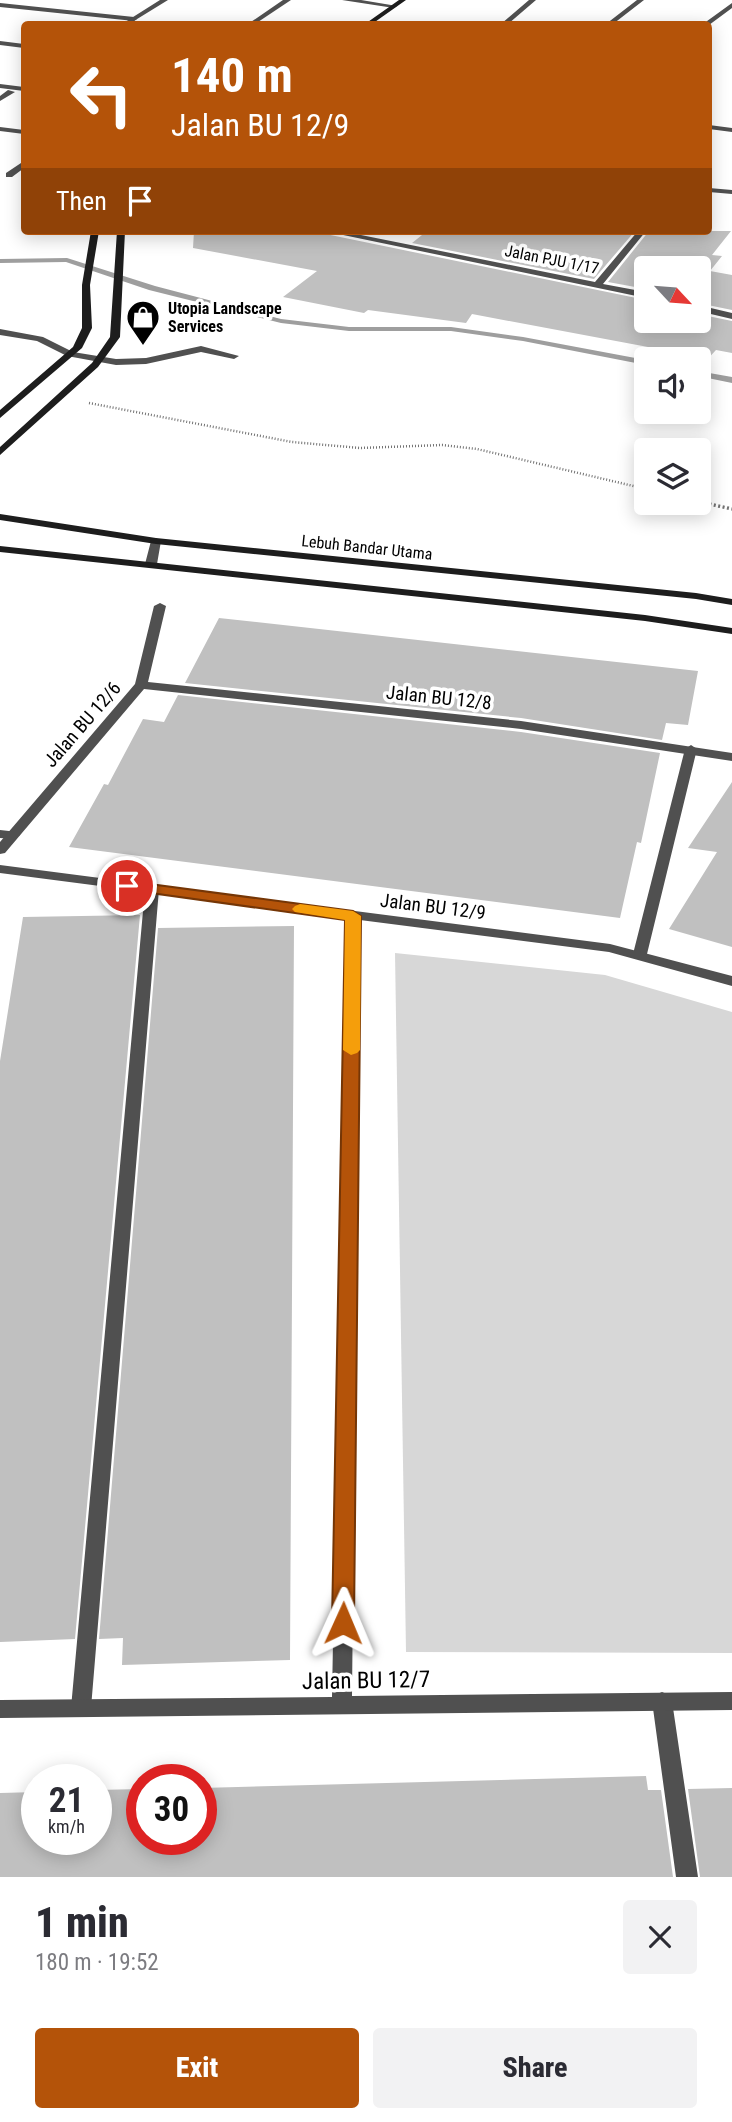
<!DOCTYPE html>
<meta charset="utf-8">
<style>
:root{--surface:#fff;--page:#f2f2f3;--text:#2b2b33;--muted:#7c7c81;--accent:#b45309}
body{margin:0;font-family:"Roboto Condensed",sans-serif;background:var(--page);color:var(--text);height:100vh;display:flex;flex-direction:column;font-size:26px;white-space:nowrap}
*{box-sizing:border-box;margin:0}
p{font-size:23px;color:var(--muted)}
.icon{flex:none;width:38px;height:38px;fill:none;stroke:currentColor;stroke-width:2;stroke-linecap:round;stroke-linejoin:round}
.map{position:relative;height:1877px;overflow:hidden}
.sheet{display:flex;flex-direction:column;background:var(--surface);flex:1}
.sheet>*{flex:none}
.banner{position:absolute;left:21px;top:21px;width:691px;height:214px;border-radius:7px;box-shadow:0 4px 18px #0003;background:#b45309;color:#fff;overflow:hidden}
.needle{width:46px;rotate:116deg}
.controls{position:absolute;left:634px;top:256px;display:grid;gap:14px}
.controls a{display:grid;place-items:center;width:77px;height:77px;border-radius:7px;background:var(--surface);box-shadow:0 4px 18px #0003;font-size:35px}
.speed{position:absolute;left:21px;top:1764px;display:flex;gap:14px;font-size:35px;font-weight:700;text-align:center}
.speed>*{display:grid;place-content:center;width:91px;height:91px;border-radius:50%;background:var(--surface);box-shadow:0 4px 18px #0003;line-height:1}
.speed small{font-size:18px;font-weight:400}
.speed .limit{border:10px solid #d22;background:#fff;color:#111}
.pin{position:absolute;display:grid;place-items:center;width:60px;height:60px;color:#fff;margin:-30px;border:4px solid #fff;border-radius:50%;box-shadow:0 2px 7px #0007}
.me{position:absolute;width:77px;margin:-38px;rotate:1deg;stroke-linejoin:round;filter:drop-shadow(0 0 5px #0008)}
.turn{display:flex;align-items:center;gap:24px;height:147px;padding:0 35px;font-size:32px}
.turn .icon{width:91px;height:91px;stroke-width:2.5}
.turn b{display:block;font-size:49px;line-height:60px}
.then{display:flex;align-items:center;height:66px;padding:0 35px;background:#0003;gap:14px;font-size:26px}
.round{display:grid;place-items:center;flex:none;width:74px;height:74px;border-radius:7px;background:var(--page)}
.summary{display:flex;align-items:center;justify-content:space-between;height:119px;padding:0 35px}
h1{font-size:42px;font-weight:800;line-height:52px}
.action{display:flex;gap:14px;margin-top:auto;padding:14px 35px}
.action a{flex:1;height:80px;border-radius:7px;background:var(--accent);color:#fff;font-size:28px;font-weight:800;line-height:80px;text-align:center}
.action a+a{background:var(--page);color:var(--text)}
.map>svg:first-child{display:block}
.green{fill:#d7d7d7}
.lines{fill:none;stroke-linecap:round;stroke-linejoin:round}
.stream{fill:#9e9e9e;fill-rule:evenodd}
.building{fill:#c0c0c0}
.path-far1{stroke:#727272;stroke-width:2.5;stroke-dasharray:1 2;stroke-linecap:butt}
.path{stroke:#727272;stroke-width:3.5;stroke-dasharray:2 2.5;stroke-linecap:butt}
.service{fill:#505050;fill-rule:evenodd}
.minor{fill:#505050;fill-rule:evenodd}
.secondary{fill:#1d1d1d;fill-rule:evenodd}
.route{fill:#b45309;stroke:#753606;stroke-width:2}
.slow{fill:#f59e0b}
.labels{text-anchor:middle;stroke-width:7;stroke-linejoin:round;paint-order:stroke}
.far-street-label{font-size:16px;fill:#000;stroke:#fff}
.far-poi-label{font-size:16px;font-weight:bold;fill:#000;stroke:#fff;text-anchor:start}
.street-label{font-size:19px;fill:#000;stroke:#fff}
.near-street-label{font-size:23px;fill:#000;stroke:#fff}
</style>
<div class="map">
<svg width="732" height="1877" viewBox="0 0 732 1877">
<rect width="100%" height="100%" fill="#fff"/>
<!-- green -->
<path class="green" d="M 395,953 L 605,975 L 732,1012 L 732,1653 L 406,1652 Z"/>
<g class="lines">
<!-- stream -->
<path class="stream" d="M 67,258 L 155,286 L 281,319 L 349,327 L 451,327 L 523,337 L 646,360 L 646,365 L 523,341 L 451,331 L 349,331 L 281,323 L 149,290 L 66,262 L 0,263 L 0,259 Z
M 698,371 L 732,377 L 732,383 L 698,376 Z"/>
</g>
<!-- building -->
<path class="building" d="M 194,231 L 311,231 L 646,300 L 646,320 L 698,320 L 698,314 L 732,321 L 732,353 L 716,350 L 703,364 L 698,363 L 698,359 L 659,355 L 664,350 L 472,314 L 466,323 L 368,310 L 364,313 L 283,297 L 317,271 L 193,248 Z
M 427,231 L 635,231 L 594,279 L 412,243 Z
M 649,231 L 731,231 L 712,255 L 722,256 L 710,271 L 732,275 L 732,310 L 698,303 L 698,268 L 646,268 L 646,289 L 608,282 Z
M 219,618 L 698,671 L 688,725 L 666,723 L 662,740 L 521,718 L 185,683 Z
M 178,695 L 521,732 L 660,753 L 641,843 L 637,842 L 620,918 L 69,847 L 104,784 L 108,785 L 143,719 L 164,722 Z
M 732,782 L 732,947 L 669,929 L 717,852 L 688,848 Z
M 140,915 L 75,1639 L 0,1642 L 0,1061 L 23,917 Z
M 294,926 L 290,1660 L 122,1665 L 123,1638 L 99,1639 L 158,928 Z
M 646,1776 L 648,1790 L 661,1790 L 673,1877 L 0,1877 L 0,1793 L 37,1792 L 37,1839 L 96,1839 L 96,1790 L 142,1789 L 142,1839 L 201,1839 L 201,1788 Z
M 732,1788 L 732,1877 L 700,1877 L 688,1789 Z"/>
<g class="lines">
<!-- path-far1 -->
<path class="path-far1" d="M 89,403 L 292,442 L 360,448 L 442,445 L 477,449 L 646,489
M 698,501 L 712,504"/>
<!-- path -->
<path class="path" d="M 705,503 L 732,509"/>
<!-- service -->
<path class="service" d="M 283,0 L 291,0 L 255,24 L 248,24 Z
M 342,0 L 361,0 L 397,6 L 394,8 Z
M 637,0 L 644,0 L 613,24 L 606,24 Z
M 0,3 L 134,17 L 137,19 L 134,21 L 0,7 Z
M 0,84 L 24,87 L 24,91 L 0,88 Z
M 0,329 L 43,337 L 73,352 L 116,359 L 146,358 L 201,346 L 239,356 L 234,359 L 201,352 L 146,364 L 116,365 L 67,356 L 37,341 L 0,335 Z
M 691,745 L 697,749 L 647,954 L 640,958 L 633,954 L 685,749 Z
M 0,830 L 18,832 L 20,835 L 13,839 L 0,838 Z
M 152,885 L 159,889 L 91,1708 L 88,1714 L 81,1717 L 74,1714 L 71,1708 L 145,889 Z
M 662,1692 L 669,1695 L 672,1701 L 698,1877 L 676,1877 L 652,1701 L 655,1695 Z"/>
<!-- minor -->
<path class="minor" d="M 160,0 L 168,0 L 129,24 L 122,24 Z
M 529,0 L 536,0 L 508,24 L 501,24 Z
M 732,3 L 732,8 L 709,25 L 703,24 Z
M 0,41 L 24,44 L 24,48 L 0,45 Z
M 8,90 L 15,92 L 0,101 L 0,96 Z
M 709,125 L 732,128 L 732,132 L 709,129 Z
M 0,127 L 24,130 L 24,134 L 0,131 Z
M 21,163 L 24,163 L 24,168 L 12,177 L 6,177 L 6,173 Z
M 709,188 L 732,190 L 732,194 L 709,192 Z
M 324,231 L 341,231 L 595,282 L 638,231 L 646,231 L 603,284 L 646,292 L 646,298 Z
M 698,305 L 732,313 L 732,319 L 698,311 Z
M 156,538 L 161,541 L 157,564 L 151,567 L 145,564 L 151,541 Z
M 160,603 L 166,606 L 148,682 L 521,721 L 732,753 L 732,761 L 521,729 L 144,689 L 5,853 L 0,854 L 0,842 L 135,684 L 154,606 Z
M 0,865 L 610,944 L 732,976 L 732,986 L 609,952 L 360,920 L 352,1696 L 732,1692 L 732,1710 L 0,1718 L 0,1700 L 332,1697 L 346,918 L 0,873 Z"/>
<!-- secondary -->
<path class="secondary" d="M 399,0 L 406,0 L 372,24 L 365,24 Z
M 91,231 L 99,231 L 90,285 L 92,328 L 82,348 L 0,418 L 0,410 L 73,347 L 82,328 L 82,285 Z
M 117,231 L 125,231 L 120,337 L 98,367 L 0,455 L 0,447 L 92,363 L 110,337 Z
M 0,514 L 156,538 L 696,593 L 732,599 L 732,605 L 696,599 L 156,544 L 0,520 Z
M 0,546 L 645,615 L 732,628 L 732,634 L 645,621 L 0,552 Z"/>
</g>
<!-- route -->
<path class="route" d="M 127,881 L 353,911 L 361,916 L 354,1623 L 351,1630 L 343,1633 L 335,1630 L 332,1623 L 345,920 L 122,889 L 119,886 L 122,883 Z"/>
<!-- slow -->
<path class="slow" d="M 300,904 L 353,911 L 361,916 L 360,1050 L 357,1053 L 351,1055 L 343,1050 L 345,920 L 295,912 L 292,909 L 295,906 Z"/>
<!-- icons -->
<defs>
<symbol id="shop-pin" viewBox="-11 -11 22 30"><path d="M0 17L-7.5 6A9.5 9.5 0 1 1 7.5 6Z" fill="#000" stroke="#fff"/><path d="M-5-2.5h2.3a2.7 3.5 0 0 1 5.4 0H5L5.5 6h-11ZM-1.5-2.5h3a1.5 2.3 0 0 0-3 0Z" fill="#fff"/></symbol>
</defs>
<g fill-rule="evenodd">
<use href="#shop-pin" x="124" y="298" width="38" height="52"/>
</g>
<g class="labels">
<!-- far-street labels -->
<g class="far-street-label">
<text transform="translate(552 259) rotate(11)" y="6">Jalan PJU 1/17</text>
<text transform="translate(367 547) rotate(6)" y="6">Lebuh Bandar Utama</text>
</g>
<!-- far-poi labels -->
<g class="far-poi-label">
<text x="168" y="314">Utopia Landscape<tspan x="168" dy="18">Services</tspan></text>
</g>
<!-- street labels -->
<g class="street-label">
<text transform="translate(439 697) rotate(6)" y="7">Jalan BU 12/8</text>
<text transform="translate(82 724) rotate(-49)" y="7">Jalan BU 12/6</text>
<text transform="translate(433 906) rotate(7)" y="7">Jalan BU 12/9</text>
</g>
<!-- near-street labels -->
<g class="near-street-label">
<text transform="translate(366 1680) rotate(-1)" y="8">Jalan BU 12/7</text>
</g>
</g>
</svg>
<div class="controls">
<a><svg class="needle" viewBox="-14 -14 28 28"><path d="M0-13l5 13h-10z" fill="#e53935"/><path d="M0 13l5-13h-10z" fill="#7c7c81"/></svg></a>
<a><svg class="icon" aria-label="sound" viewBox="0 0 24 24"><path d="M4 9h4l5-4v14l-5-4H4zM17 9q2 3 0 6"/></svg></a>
<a><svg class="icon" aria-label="layers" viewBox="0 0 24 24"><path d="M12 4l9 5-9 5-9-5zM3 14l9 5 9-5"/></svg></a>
</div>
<div class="speed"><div>21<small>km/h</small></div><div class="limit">30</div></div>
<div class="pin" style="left:127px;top:886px;background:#d93025"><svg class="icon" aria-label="arrive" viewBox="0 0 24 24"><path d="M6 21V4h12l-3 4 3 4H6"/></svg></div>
<svg class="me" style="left:343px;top:1623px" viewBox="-20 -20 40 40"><path d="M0-17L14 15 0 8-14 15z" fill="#b45309" stroke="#fff" stroke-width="4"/></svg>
<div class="banner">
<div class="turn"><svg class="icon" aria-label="left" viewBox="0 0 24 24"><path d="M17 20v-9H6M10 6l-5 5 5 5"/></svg><div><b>140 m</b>Jalan BU 12/9</div></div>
<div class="then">Then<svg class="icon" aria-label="arrive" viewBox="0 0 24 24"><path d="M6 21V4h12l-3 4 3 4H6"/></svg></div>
</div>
</div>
<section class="sheet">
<div class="summary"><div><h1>1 min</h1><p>180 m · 19:52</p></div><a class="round"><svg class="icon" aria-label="close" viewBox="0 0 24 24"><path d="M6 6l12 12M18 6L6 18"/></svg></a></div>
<div class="action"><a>Exit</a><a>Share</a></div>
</section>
